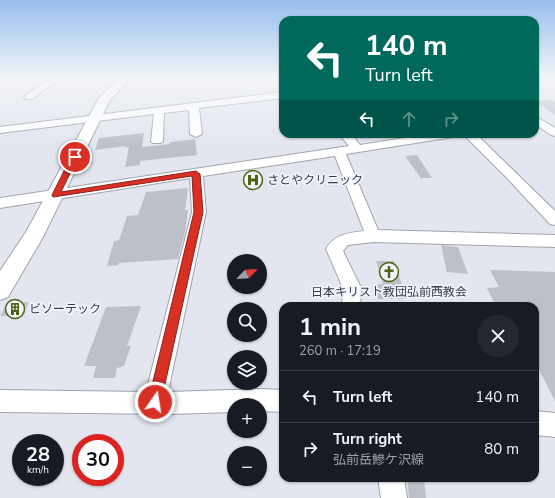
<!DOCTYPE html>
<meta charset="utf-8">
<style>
:root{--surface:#171b24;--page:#242831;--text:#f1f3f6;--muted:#9ea1a6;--line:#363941}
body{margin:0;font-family:"Nunito Sans","Noto Sans JP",sans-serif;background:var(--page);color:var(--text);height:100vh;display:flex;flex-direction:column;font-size:15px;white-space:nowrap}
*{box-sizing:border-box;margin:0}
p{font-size:13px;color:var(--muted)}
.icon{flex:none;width:22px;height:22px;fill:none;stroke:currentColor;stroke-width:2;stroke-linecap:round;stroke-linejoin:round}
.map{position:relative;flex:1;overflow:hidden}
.sheet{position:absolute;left:279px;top:302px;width:260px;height:180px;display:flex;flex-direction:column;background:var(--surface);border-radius:12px;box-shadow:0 1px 3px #0004}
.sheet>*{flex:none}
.top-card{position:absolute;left:279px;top:16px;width:260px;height:122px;border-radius:12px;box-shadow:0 1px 3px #0004;background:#00695c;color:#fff;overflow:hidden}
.needle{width:26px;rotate:65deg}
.buttons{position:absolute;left:227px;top:254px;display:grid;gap:8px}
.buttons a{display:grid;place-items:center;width:40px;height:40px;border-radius:50%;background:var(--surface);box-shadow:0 1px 3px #0004;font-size:20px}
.speed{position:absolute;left:12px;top:434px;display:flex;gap:8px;font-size:20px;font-weight:700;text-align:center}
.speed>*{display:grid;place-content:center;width:52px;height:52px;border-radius:50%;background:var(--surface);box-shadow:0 1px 3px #0004;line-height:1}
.speed small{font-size:10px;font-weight:400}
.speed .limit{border:6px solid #d22;background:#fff;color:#111}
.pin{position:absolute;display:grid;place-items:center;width:34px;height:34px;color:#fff;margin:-17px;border:2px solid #fff;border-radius:50%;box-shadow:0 1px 4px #0007}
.me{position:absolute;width:44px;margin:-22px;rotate:13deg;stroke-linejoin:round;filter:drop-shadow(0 0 3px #0008)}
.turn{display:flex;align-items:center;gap:14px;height:84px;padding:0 20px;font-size:18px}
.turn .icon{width:52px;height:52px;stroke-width:2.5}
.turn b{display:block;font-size:28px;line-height:34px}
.lanes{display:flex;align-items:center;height:38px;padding:0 20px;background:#0003;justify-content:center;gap:20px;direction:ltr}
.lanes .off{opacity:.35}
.round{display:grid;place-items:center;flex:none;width:42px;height:42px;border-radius:21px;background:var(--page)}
.overview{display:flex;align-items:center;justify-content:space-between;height:68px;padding:0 20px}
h1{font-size:24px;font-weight:700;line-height:30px}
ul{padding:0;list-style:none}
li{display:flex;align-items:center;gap:12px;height:52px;padding:0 20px;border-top:1px solid var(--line)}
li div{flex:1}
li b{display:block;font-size:15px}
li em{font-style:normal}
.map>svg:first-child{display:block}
.building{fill:#bdc0c9}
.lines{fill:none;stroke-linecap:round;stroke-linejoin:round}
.minor-casing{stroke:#a1a4ac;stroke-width:2}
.major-casing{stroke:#a1a4ac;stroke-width:2}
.minor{fill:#fff;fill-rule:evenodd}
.major{fill:#fff;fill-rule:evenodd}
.route{fill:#d93025;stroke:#8d1f18}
.labels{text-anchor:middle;stroke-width:3.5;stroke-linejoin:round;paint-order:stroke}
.poi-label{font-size:12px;fill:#3b3c40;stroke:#f0f3fc;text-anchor:start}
</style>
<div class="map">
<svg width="555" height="498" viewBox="0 0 555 498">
<rect width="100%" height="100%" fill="#e3e6ef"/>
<!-- building -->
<path class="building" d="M 550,99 L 555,101 L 555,115 L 537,102 Z
M 144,133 L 142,147 L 170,144 L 170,142 L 195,139 L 197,155 L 140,161 L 140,165 L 125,167 L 129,147 L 125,148 L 125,146 L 95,150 L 99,138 Z
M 417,155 L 432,178 L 421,178 L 405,156 Z
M 188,188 L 185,210 L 188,210 L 185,232 L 178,259 L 119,263 L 118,265 L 107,266 L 114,241 L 119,240 L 127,216 L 138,215 L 146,192 Z
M 441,245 L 458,247 L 468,274 L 447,272 Z
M 376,261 L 394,261 L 407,299 L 378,299 L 374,285 L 383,284 Z
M 490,270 L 555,272 L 555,401 L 537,366 L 535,366 L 535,306 L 496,306 L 487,288 L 499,287 Z
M 29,302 L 22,315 L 0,316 L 7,303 Z
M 141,306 L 127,346 L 131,346 L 124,366 L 117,368 L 115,378 L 93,378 L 96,366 L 84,366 L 106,307 Z
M 407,478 L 424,478 L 426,498 L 409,498 Z"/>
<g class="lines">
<defs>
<path id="minor" d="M 53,77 L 62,77 L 32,99 L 26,99 L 24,97 L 26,95 Z
M 283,92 L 283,98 L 199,108 L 202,134 L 196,137 L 190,134 L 189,110 L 164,113 L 163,141 L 161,143 L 153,143 L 151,141 L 154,114 L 0,133 L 0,127 Z
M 535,116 L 555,128 L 555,136 L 551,135 L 535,124 Z
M 339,134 L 351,134 L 360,145 L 430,134 L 459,134 L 453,137 L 346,154 L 378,230 L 555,235 L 555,247 L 373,242 L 348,245 L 343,251 L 361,288 L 360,306 L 342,306 L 343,288 L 326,249 C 334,234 349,233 364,231 L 335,156 L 203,176 L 206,212 L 168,392 L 261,389 L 283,390 L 283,412 L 260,411 L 260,405 L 234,405 L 234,412 L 170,414 L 0,412 L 0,390 L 146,392 L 192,212 L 190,178 L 0,208 L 0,198 L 349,146 Z
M 463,134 L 476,134 L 555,211 L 555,225 L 550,224 L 505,176 Z
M 535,411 L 555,413 L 555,437 L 535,435 Z
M 378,478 L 404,478 L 407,498 L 381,498 Z"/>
<path id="major" d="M 120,77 L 132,77 L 110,100 L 43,237 L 8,297 L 0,300 L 0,271 L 26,232 L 99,98 Z"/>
</defs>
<!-- minor casing -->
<use href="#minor" class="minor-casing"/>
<!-- major casing -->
<use href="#major" class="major-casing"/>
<!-- minor -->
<use href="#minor" class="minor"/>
<!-- major -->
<use href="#major" class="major"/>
</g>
<!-- sky -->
<linearGradient id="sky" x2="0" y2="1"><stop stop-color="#97beee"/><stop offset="0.53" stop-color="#f2f4f8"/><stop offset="1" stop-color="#f2f4f8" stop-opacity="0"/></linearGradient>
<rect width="555" height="146" fill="url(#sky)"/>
<!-- route -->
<path class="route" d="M 75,155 L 78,157 L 61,192 L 196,171 L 200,174 L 203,212 L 161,402 L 159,406 L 155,408 L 150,406 L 148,402 L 194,212 L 192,176 L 53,197 L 52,195 L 71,157 Z"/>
<!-- icons -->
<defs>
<symbol id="hospital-ring" viewBox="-11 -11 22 22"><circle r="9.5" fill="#f0f3fc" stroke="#4d630f" stroke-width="1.5"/><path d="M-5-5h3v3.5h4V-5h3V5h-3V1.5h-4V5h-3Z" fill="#4d630f"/></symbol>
<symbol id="church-ring" viewBox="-11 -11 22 22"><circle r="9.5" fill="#f0f3fc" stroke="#4d630f" stroke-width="1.5"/><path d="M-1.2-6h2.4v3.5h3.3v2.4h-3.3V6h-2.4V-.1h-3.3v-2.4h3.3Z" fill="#4d630f"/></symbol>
<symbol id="building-ring" viewBox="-11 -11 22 22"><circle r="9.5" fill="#f0f3fc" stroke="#4d630f" stroke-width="1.5"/><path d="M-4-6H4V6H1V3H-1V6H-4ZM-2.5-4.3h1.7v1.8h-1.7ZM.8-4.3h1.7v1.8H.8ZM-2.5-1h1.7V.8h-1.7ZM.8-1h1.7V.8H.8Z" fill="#4d630f"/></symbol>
</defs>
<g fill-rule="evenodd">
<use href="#hospital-ring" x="242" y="169" width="22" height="22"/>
<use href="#church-ring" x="378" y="261" width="22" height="22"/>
<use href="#building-ring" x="4" y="298" width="22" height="22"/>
</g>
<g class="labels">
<!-- poi labels -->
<g class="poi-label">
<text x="267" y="184">さとやクリニック</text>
<text x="389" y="296" text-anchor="middle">日本キリスト教団弘前西教会</text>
<text x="29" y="313">ビソーテック</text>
</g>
</g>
</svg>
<div class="buttons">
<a><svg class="needle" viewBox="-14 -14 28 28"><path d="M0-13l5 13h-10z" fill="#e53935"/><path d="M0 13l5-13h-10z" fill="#9ea1a6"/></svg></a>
<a><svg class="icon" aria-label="search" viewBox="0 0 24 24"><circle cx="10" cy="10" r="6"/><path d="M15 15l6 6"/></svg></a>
<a><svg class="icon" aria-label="layers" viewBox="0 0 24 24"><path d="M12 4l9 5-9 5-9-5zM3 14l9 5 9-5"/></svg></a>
<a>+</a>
<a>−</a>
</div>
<div class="speed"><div>28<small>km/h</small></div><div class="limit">30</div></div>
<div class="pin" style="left:75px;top:157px;background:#d93025"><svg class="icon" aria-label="arrive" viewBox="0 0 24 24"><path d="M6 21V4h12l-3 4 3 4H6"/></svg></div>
<svg class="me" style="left:155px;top:402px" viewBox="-20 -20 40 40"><circle r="17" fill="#d93025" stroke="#fff" stroke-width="3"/><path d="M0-11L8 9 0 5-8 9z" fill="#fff"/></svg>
<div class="top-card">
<div class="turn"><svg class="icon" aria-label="left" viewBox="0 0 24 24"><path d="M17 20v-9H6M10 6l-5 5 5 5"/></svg><div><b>140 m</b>Turn left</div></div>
<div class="lanes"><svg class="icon" aria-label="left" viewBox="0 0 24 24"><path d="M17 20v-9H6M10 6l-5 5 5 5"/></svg><svg class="icon off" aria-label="ahead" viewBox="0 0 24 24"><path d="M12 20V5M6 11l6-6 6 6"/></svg><svg class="icon off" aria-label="right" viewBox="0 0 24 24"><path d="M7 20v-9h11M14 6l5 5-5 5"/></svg></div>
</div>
<section class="sheet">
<div class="overview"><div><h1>1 min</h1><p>260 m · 17:19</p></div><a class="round"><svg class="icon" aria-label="close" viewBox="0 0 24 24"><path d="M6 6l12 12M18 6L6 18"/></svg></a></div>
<ul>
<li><svg class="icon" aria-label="left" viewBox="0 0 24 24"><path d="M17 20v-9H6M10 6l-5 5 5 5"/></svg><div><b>Turn left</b></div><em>140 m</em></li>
<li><svg class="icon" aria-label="right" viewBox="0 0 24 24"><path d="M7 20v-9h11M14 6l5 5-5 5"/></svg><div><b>Turn right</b><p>弘前岳鰺ケ沢線</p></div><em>80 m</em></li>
</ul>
</section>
</div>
